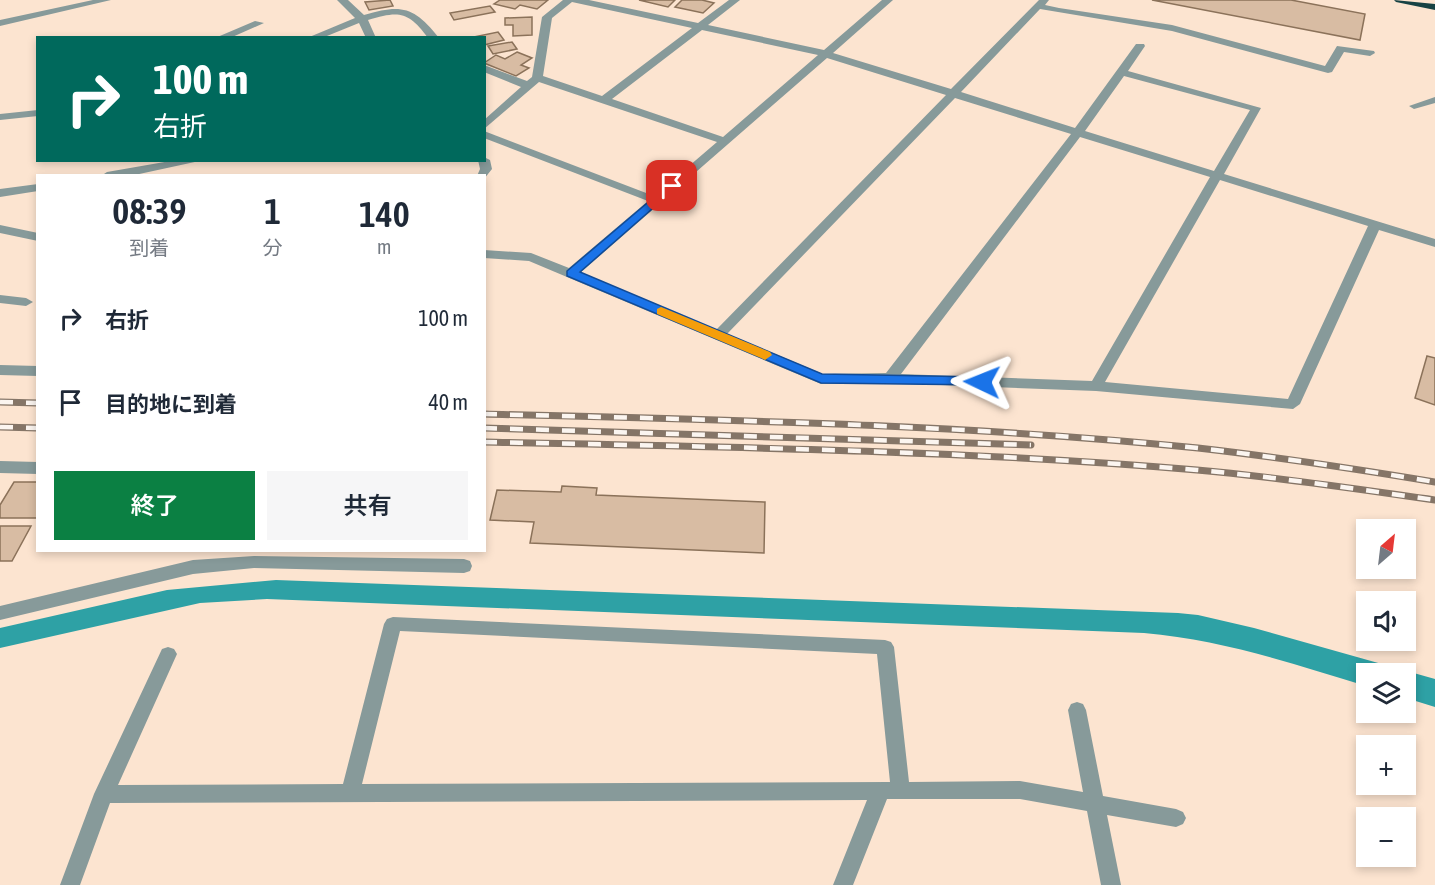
<!DOCTYPE html>
<html lang="ja">
<meta charset="utf-8">
<style>
:root{--surface:#fff;--page:#f6f6f7;--text:#1f2937;--muted:#747a83;--accent:#0b8043}
body{margin:0;font-family:"Asap Condensed","Noto Sans JP",sans-serif;background:var(--page);color:var(--text);height:100vh;display:flex;flex-direction:column;font-size:22px;white-space:nowrap}
*{box-sizing:border-box;margin:0}
p{font-size:20px;color:var(--muted)}
.icon{flex:none;width:33px;height:33px;fill:none;stroke:currentColor;stroke-width:2;stroke-linecap:round;stroke-linejoin:round}
.map{position:relative;flex:1;overflow:hidden}
.drawer{position:absolute;left:36px;top:174px;width:450px;height:378px;display:flex;flex-direction:column;background:var(--surface);border-radius:0px;box-shadow:0 3px 9px #0003}
.drawer>*{flex:none}
.top-card{position:absolute;left:36px;top:36px;width:450px;height:126px;border-radius:0px;box-shadow:0 3px 9px #0003;background:#00695c;color:#fff;overflow:hidden}
.needle{width:39px;rotate:28deg}
.tools{position:absolute;left:1356px;top:519px;display:grid;gap:12px}
.tools a{display:grid;place-items:center;width:60px;height:60px;border-radius:0px;background:var(--surface);box-shadow:0 3px 9px #0003;font-size:30px}
.pin{position:absolute;display:grid;place-items:center;width:51px;height:51px;color:#fff;margin:-26px;border-radius:12px;box-shadow:0 3px 9px #0006}
.me{position:absolute;width:66px;margin:-33px;rotate:272deg;stroke-linejoin:round;filter:drop-shadow(0 0 4px #0008)}
.turn{display:flex;align-items:center;gap:21px;height:126px;padding:0 18px;font-size:27px}
.turn .icon{width:78px;height:78px;stroke-width:2.5}
.turn b{display:block;font-size:42px;line-height:51px}
.eta{display:flex;justify-content:space-evenly;align-items:center;height:102px;text-align:center}
.eta b{font-size:36px;font-weight:600;line-height:42px}
.button{display:flex;gap:12px;margin-top:auto;padding:12px 18px}
.button a{flex:1;height:69px;border-radius:0px;background:var(--accent);color:#fff;font-size:24px;font-weight:600;line-height:69px;text-align:center}
.button a+a{background:var(--page);color:var(--text)}
ul{padding:0;list-style:none}
li{display:flex;align-items:center;gap:18px;height:84px;padding:0 18px}
li div{flex:1}
li b{display:block;font-size:22px}
li em{font-style:normal}
.map>svg:first-child{display:block}
.water{fill:#2ea1a5}
.building{fill:#d8bca3;stroke:#8b725a;stroke-width:1.5}
.lines{fill:none;stroke-linecap:round;stroke-linejoin:round}
.minor{fill:#879a9a;fill-rule:evenodd}
.highway{fill:#174244;fill-rule:evenodd}
.rail-casing{stroke:#857567;stroke-width:7}
.rail{stroke:#fbf5f0;stroke-width:4.5;stroke-dasharray:13;stroke-linecap:butt}
.route{fill:#1a73e8;stroke:#114b97;stroke-width:1.5}
.slow{fill:#f59e0b}
</style>
<div class="map">
<svg width="1435" height="885" viewBox="0 0 1435 885">
<rect width="100%" height="100%" fill="#fce4d0"/>
<!-- water -->
<path class="water" d="M 276,580 L 1178,613 L 1198,615 L 1254,628 L 1435,679 L 1435,707 L 1406,698 L 1406,674 L 1366,674 L 1366,686 C 1291,663 1223,640 1144,633 L 267,599 L 200,603 L 0,648 L 0,628 L 167,590 Z"/>
<!-- building -->
<path class="building" d="M 390,0 L 393,6 L 369,10 L 365,2 Z
M 500,0 L 548,0 L 537,9 L 520,5 L 515,9 L 494,4 Z
M 639,0 L 675,0 L 668,7 Z
M 682,0 L 702,0 L 714,3 L 703,13 L 675,7 Z
M 1152,0 L 1291,0 L 1365,14 L 1360,40 Z
M 490,6 L 495,12 L 454,20 L 450,13 Z
M 532,17 L 532,35 L 513,36 L 513,25 L 505,25 L 505,18 Z
M 498,32 L 504,40 L 484,45 L 484,38 L 469,38 Z
M 512,42 L 517,49 L 493,54 L 488,46 Z
M 517,52 L 532,58 L 521,65 L 529,68 L 516,76 L 484,63 L 496,55 L 505,59 Z
M 1427,356 L 1435,358 L 1435,405 L 1415,398 Z
M 14,482 L 38,482 L 37,518 L 0,518 L 0,505 Z
M 562,486 L 597,488 L 596,495 L 765,502 L 764,553 L 530,543 L 534,522 L 490,520 L 497,490 L 561,492 Z
M 0,526 L 31,526 L 12,561 L 0,561 Z"/>
<g class="lines">
<!-- minor -->
<path class="minor" d="M 93,0 L 111,0 L 0,26 L 0,20 Z
M 337,0 L 348,0 L 364,15 C 401,4 414,6 439,38 L 428,38 C 408,11 399,11 368,20 L 376,38 L 366,38 L 359,23 L 322,38 L 307,38 L 355,18 Z
M 563,0 L 589,0 L 698,23 L 729,0 L 740,0 L 708,25 L 824,50 L 882,0 L 893,0 L 833,53 L 951,89 L 1039,0 L 1049,0 L 1045,5 L 1059,8 L 1172,25 L 1325,66 L 1337,46 L 1374,51 L 1375,53 L 1370,56 L 1344,52 L 1332,72 L 1328,73 L 1172,31 L 1040,9 L 961,92 L 1075,128 L 1136,44 L 1144,44 L 1145,46 L 1128,71 L 1261,108 L 1224,174 L 1435,239 L 1435,247 L 1379,230 L 1300,404 L 1293,409 L 1096,391 L 890,383 L 821,384 L 529,261 L 484,258 L 484,250 L 531,253 L 569,268 L 648,201 L 484,138 L 484,131 L 654,196 L 717,142 L 539,82 L 484,129 L 484,120 L 521,87 L 484,72 L 484,65 L 527,81 L 532,77 L 542,17 ZM 572,2 L 692,28 L 602,96 L 543,76 L 552,18 ZM 702,30 L 818,55 L 723,137 L 612,99 ZM 827,58 L 946,95 L 716,330 L 580,273 ZM 1124,76 L 1250,110 L 1214,171 L 1085,131 ZM 955,98 L 1071,134 L 886,373 L 823,374 L 727,334 ZM 1080,137 L 1210,177 L 1092,381 L 901,374 ZM 1220,180 L 1368,226 L 1288,399 L 1105,382 Z
M 255,21 L 264,23 L 230,38 L 215,38 Z
M 1435,97 L 1435,103 L 1414,109 L 1409,106 Z
M 38,110 L 38,116 L 0,120 L 0,114 Z
M 484,157 L 490,160 L 492,169 L 484,179 L 484,176 L 477,176 L 480,169 L 478,160 L 484,160 Z
M 176,160 L 204,160 L 130,176 L 101,176 L 107,172 Z
M 38,184 L 38,191 L 0,197 L 0,189 Z
M 0,225 L 38,233 L 38,241 L 0,233 Z
M 0,295 L 26,298 L 33,302 L 26,306 L 0,303 Z
M 0,365 L 38,366 L 38,376 L 0,375 Z
M 0,461 L 38,462 L 38,474 L 0,473 Z
M 254,556 L 464,559 L 470,561 L 472,566 L 470,571 L 464,573 L 254,568 L 193,574 L 0,620 L 0,606 L 193,560 Z
M 393,617 L 885,640 L 891,642 L 894,647 L 909,782 L 1020,781 L 1083,792 L 1068,710 L 1071,704 L 1077,702 L 1083,704 L 1086,710 L 1103,796 L 1176,809 L 1183,812 L 1186,818 L 1183,824 L 1176,827 L 1107,815 L 1121,885 L 1101,885 L 1087,811 L 1020,799 L 887,799 L 853,885 L 833,885 L 867,800 L 110,803 L 80,885 L 60,885 L 94,794 L 162,649 L 168,647 L 174,649 L 177,654 L 118,785 L 343,784 L 384,624 L 387,619 ZM 400,631 L 877,654 L 890,782 L 362,784 Z"/>
<!-- highway -->
<path class="highway" d="M 1394,0 L 1435,4 L 1435,10 L 1396,2 Z"/>
<defs>
<path id="rail" d="M 0,402 L 38,403
M 484,414 C 722,420 961,424 1198,448 C 1277,457 1356,469 1435,482
M 0,427 L 38,428
M 484,428 L 1031,445
M 484,442 C 722,447 960,450 1197,470 C 1277,477 1356,489 1435,500"/>
</defs>
<!-- rail casing -->
<use href="#rail" class="rail-casing"/>
<!-- rail -->
<use href="#rail" class="rail"/>
</g>
<!-- route -->
<path class="route" d="M 672,182 L 678,186 L 676,188 L 580,272 L 822,374 L 982,377 L 986,378 L 986,385 L 821,383 L 567,276 L 567,271 Z"/>
<!-- slow -->
<path class="slow" d="M 661,307 L 770,352 L 772,355 L 765,360 L 761,358 L 657,314 L 657,309 Z"/>
</svg>
<div class="tools">
<a><svg class="needle" viewBox="-14 -14 28 28"><path d="M0-13l5 13h-10z" fill="#e53935"/><path d="M0 13l5-13h-10z" fill="#747a83"/></svg></a>
<a><svg class="icon" aria-label="sound" viewBox="0 0 24 24"><path d="M4 9h4l5-4v14l-5-4H4zM17 9q2 3 0 6"/></svg></a>
<a><svg class="icon" aria-label="layers" viewBox="0 0 24 24"><path d="M12 4l9 5-9 5-9-5zM3 14l9 5 9-5"/></svg></a>
<a>+</a>
<a>−</a>
</div>
<div class="pin" style="left:672px;top:186px;background:#d93025"><svg class="icon" aria-label="arrive" viewBox="0 0 24 24"><path d="M6 21V4h12l-3 4 3 4H6"/></svg></div>
<svg class="me" style="left:982px;top:382px" viewBox="-20 -20 40 40"><path d="M0-17L14 15 0 8-14 15z" fill="#1a73e8" stroke="#fff" stroke-width="4"/></svg>
<div class="top-card">
<div class="turn"><svg class="icon" aria-label="right" viewBox="0 0 24 24"><path d="M7 20v-9h11M14 6l5 5-5 5"/></svg><div><b>100 m</b>右折</div></div>
</div>
<section class="drawer">
<div class="eta">
<div><b>08:39</b><p>到着</p></div>
<div><b>1</b><p>分</p></div>
<div><b>140</b><p>m</p></div>
</div>
<ul>
<li><svg class="icon" aria-label="right" viewBox="0 0 24 24"><path d="M7 20v-9h11M14 6l5 5-5 5"/></svg><div><b>右折</b></div><em>100 m</em></li>
<li><svg class="icon" aria-label="arrive" viewBox="0 0 24 24"><path d="M6 21V4h12l-3 4 3 4H6"/></svg><div><b>目的地に到着</b></div><em>40 m</em></li>
</ul>
<div class="button"><a>終了</a><a>共有</a></div>
</section>
</div>
